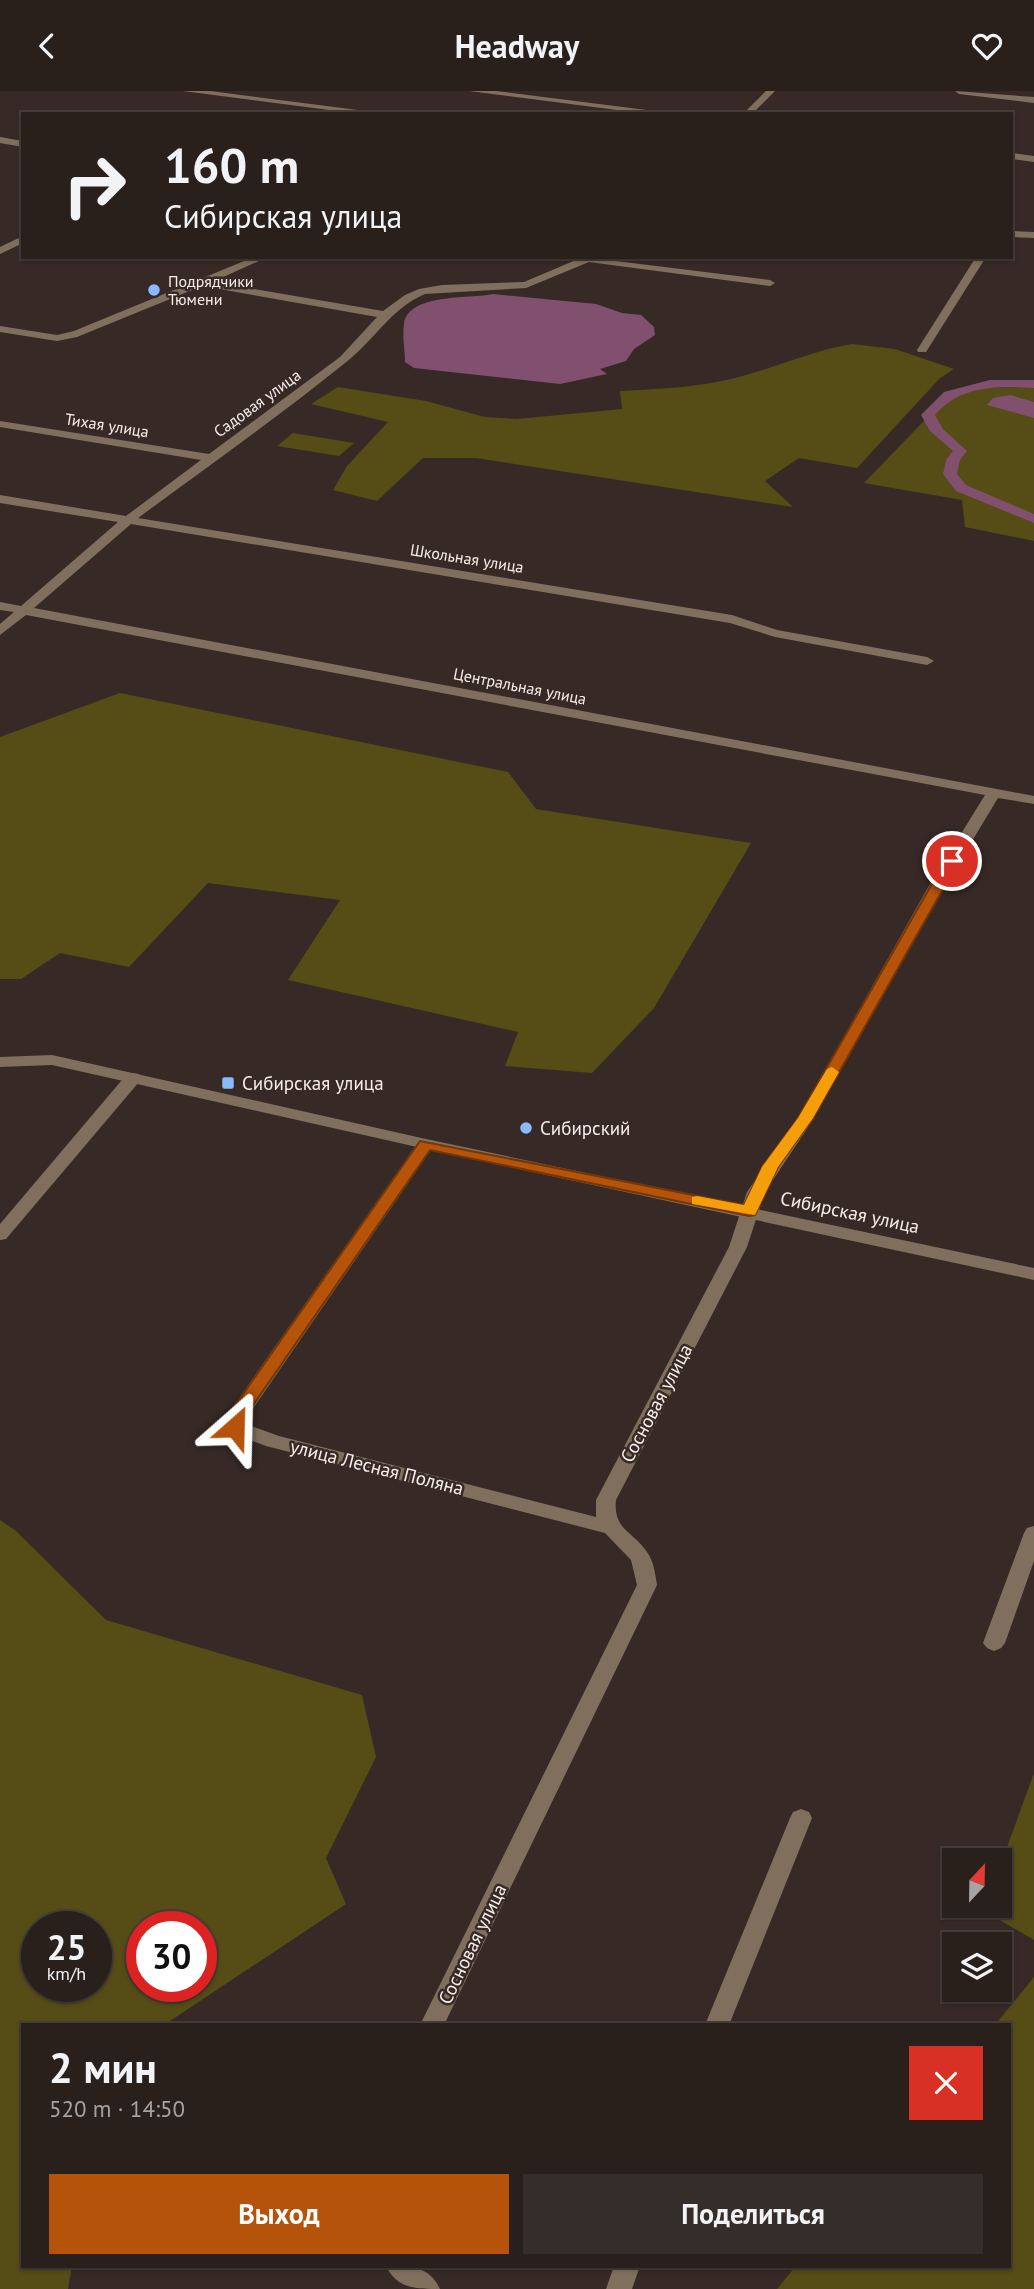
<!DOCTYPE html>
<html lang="ru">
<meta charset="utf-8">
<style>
:root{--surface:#29201c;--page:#352d29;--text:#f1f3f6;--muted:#a5a3a3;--line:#453e3b;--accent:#b45309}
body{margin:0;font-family:"PT Sans",sans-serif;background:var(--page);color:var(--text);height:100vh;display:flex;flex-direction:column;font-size:26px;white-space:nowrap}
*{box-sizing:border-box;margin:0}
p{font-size:23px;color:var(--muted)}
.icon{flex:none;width:38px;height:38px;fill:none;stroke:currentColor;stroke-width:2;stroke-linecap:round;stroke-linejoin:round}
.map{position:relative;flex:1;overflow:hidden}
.drawer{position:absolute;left:21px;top:1932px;width:990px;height:245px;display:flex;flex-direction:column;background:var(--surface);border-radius:0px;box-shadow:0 2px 5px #0004,0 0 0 2px var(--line)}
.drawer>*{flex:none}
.hud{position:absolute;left:21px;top:21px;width:992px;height:147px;border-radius:0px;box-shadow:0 2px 5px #0004,0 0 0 2px var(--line);background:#29201c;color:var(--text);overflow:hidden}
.needle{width:46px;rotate:22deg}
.buttons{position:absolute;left:942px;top:1757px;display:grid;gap:14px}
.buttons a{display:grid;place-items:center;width:70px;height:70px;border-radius:0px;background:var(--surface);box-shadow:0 2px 5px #0004,0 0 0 2px var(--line);font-size:35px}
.speed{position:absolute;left:21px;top:1820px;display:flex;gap:14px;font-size:35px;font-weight:700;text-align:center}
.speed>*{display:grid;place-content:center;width:91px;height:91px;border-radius:50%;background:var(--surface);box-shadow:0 2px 5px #0004,0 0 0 2px var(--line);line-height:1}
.speed small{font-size:18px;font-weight:400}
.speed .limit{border:10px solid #d22;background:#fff;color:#111}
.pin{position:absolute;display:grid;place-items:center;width:60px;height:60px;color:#fff;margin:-30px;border:4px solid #fff;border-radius:50%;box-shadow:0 2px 7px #0007}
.me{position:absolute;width:77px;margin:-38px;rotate:25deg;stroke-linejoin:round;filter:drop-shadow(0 0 5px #0008)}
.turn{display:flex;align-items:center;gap:24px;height:147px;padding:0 28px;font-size:32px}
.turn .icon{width:91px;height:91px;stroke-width:2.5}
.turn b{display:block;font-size:49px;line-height:60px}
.round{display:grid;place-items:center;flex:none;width:74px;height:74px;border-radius:0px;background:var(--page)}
.head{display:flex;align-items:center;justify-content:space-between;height:119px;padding:0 28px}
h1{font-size:42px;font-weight:600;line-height:52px}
.button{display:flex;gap:14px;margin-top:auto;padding:14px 28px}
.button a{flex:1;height:80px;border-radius:0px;background:var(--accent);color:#fff;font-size:28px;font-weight:600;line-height:80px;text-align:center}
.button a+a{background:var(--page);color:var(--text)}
header{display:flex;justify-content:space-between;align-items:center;height:91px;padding:0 28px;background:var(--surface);font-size:32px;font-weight:600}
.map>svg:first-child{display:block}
.green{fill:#554c16;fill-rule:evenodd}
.water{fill:#80506e}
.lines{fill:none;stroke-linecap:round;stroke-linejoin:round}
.canal{fill:#80506e;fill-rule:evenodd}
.minor{fill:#806f5d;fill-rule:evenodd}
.tertiary{fill:#806f5d;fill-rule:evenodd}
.route{fill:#b45309;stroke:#753606;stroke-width:2}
.slow{fill:#f59e0b}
.poi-dot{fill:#88bafc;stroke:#372a26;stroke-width:2.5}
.labels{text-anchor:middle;stroke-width:5;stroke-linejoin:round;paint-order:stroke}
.far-poi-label{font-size:16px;fill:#f7eeea;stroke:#372a26;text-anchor:start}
.far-street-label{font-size:16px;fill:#f7eeea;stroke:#372a26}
.poi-label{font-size:19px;fill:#f7eeea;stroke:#372a26;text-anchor:start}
.street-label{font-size:19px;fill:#f7eeea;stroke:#372a26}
</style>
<header><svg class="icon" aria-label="back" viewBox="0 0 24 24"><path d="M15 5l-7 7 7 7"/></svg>Headway<svg class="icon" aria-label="heart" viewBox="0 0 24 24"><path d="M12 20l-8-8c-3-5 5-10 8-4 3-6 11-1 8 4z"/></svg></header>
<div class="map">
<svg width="1034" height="2198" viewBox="0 0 1034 2198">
<rect width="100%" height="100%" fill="#372a26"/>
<!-- green -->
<path class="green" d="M 852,253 L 895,258 L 954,278 L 940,287 L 857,377 L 799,367 L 765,390 L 793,416 L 476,367 L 423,367 L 377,410 L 333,399 L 347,375 L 388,331 L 311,313 L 338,296 L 426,310 L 485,326 L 517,328 L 622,318 L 620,300 C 661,298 703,296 743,285 C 779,275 815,259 852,253 Z
M 1034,296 L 1034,450 L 965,436 L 962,409 L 864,392 L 949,304 L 976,297 Z
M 293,342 L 354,352 L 339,365 L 277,355 Z
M 120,602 L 508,681 L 536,718 L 751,752 L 654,917 L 592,982 L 505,975 L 518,941 L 288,889 L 340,809 L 208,792 L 129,876 L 60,862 L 21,888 L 0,888 L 0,646 Z
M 0,1429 L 16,1440 L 106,1529 L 362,1604 L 376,1666 L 326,1767 L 346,1813 L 164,1934 L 23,1934 L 23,2175 L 72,2175 L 68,2198 L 0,2198 ZM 37,1836 L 96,1836 L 96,1895 L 37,1895 ZM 142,1836 L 201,1836 L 201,1895 L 142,1895 Z
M 1034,1682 L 1034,1849 L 984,1820 L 986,1815 L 999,1815 L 999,1778 Z
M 1034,1886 L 1034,2198 L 777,2198 L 796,2175 L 1010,2175 L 1010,1934 L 995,1934 Z"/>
<!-- water -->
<path class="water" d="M 493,203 L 596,213 L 622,222 L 641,224 L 654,236 L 655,244 L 634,258 L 626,270 L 600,278 L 607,283 L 560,293 L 414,277 L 405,271 C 405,259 402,245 404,233 C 408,202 470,208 493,203 Z
M 1010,304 L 1034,311 L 1034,327 L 987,314 L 993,307 Z"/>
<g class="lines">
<!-- canal -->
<path class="canal" d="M 990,289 L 1034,289 L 1034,297 C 997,295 960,294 935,324 L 943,338 L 967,360 L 960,369 L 957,383 L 966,394 L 1034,423 L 1034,432 L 956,400 L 943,383 L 946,369 L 953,360 L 930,340 L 921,324 L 944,301 Z"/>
<!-- minor -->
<path class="minor" d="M 183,0 L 210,0 L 389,23 L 360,23 Z
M 469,0 L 496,0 L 678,23 L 648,23 Z
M 766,0 L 775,0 L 752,23 L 743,23 Z
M 955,0 L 1034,6 L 1034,12 L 959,3 Z
M 0,46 L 23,50 L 23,56 L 0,52 Z
M 1012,62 L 1034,65 L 1034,71 L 1012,68 Z
M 1012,140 L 1034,141 L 1034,147 L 1012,146 Z
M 23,145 L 23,152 L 0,163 L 0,156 Z
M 254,166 L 268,166 L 212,191 L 383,220 L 405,204 L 419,198 L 442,194 L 524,191 L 583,166 L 770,189 L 775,192 L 770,195 L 589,171 L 526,197 L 425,203 C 390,218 374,250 345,272 C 278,326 207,376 138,427 L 732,524 L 777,539 L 927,566 L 934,570 L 927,574 L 775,546 L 730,532 L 131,433 L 34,517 L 1034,705 L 1034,713 L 998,707 L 946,793 L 814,1027 L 765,1101 L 747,1156 L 616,1409 C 613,1439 633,1440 647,1461 C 654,1471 655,1482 657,1494 L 444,1934 L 420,1934 L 637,1494 L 631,1469 L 605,1442 L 266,1355 L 228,1341 L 223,1330 L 420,1049 L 432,1049 L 435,1053 L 243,1332 L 279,1345 L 596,1426 L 596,1409 L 729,1156 L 747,1101 L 798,1027 L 930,793 L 985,704 L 26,524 L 0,544 L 0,533 L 14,521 L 0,519 L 0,511 L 21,515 L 118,431 L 0,412 L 0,404 L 126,425 L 201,369 L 0,336 L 0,330 L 209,363 L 340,266 L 377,226 L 202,195 L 77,246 L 57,250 L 0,241 L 0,235 L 57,244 L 74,240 Z
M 976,166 L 986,166 L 926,261 L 918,261 L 917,259 Z
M 133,982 L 139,983 L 141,987 L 139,991 L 6,1148 L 0,1149 L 0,1133 L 127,983 Z
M 1034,1435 L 1034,1470 L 1005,1552 L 1001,1557 L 994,1560 L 987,1557 L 983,1552 L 1024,1442 L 1027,1437 Z
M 801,1718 L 809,1721 L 812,1727 L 729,1934 L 705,1934 L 790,1727 L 793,1721 Z
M 386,2175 C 409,2175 429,2174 440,2198 C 417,2198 397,2198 386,2175 Z
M 614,2175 L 640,2175 L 632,2198 L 606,2198 Z"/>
<!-- tertiary -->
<path class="tertiary" d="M 52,964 L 426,1048 L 1034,1177 L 1034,1189 L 426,1058 L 52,974 L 0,976 L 0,966 Z"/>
</g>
<!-- route -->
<path class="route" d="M 952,766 L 959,770 L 813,1027 L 778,1076 L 755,1124 L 749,1125 L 430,1059 L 242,1330 L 241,1341 L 229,1341 L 224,1330 L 227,1326 L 420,1050 L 744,1114 L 762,1076 L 798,1027 L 945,770 Z"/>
<!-- slow -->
<path class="slow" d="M 832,976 L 839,981 L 813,1027 L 778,1076 L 755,1124 L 692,1113 L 692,1106 L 697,1105 L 744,1114 L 762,1076 L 798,1027 L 827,978 Z"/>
<!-- markers -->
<g class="poi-dot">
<circle cx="154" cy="199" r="7"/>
<rect x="221" y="985" width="14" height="14" rx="3.5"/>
<circle cx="526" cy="1037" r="7"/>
</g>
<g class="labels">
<!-- far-poi labels -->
<g class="far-poi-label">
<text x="168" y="196">Подрядчики<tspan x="168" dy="18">Тюмени</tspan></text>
</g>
<!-- far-street labels -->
<g class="far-street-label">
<text transform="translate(257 312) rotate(-36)" y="6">Садовая улица</text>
<text transform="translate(107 334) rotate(9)" y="6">Тихая улица</text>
<text transform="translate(467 467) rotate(9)" y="6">Школьная улица</text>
<text transform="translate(520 595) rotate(11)" y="6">Центральная улица</text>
</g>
<!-- poi labels -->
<g class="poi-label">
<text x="242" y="999">Сибирская улица</text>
<text x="540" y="1044">Сибирский</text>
</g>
<!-- street labels -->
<g class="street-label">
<text transform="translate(850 1121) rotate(12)" y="7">Сибирская улица</text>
<text transform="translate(656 1312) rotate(-62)" y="7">Сосновая улица</text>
<text transform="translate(377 1376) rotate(14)" y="7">улица Лесная Поляна</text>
<text transform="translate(472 1853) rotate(-64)" y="7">Сосновая улица</text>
</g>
</g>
</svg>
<div class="buttons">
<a><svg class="needle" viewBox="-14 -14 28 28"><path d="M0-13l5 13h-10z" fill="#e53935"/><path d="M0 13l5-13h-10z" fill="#a5a3a3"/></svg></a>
<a><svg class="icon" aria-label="layers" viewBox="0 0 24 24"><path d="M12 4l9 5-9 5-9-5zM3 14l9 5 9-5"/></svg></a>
</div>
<div class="speed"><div>25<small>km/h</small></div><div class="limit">30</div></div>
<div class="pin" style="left:952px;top:770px;background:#d93025"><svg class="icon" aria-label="arrive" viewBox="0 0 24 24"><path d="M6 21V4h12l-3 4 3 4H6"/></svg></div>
<svg class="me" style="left:235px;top:1336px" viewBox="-20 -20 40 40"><path d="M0-17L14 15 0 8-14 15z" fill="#b45309" stroke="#fff" stroke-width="4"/></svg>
<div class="hud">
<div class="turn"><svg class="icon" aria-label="right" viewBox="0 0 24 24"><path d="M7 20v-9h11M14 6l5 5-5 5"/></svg><div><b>160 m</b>Сибирская улица</div></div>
</div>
<section class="drawer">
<div class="head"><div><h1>2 мин</h1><p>520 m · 14:50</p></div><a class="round" style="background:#d93025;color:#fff"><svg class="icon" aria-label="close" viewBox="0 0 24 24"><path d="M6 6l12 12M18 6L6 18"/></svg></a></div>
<div class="button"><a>Выход</a><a>Поделиться</a></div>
</section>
</div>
